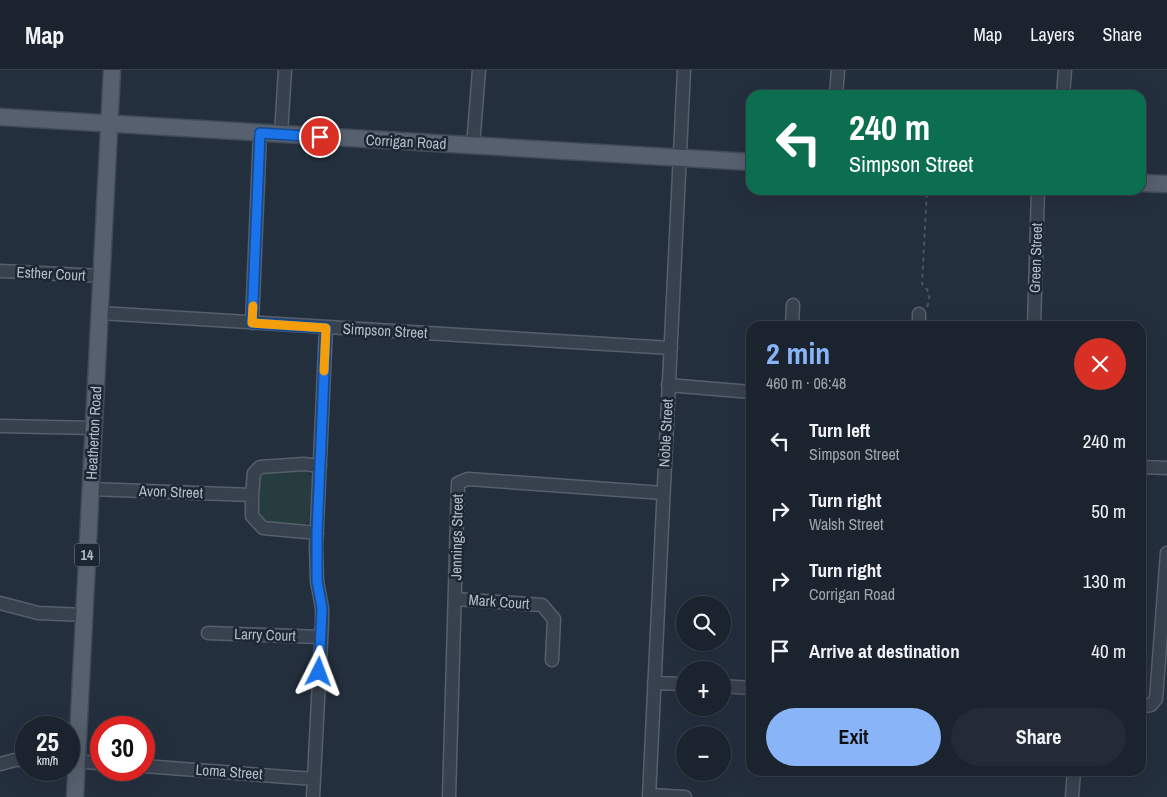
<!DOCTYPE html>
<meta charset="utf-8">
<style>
:root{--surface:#1b232e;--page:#242b36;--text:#f1f3f6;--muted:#a0a4aa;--line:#39404a;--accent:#8ab4f8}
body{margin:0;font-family:"Archivo Narrow",sans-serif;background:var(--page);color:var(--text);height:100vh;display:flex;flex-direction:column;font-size:19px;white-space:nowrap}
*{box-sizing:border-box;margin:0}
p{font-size:16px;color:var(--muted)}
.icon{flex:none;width:28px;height:28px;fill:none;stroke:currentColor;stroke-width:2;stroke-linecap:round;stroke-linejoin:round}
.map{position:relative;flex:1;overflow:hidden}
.details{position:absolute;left:746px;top:251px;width:400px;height:455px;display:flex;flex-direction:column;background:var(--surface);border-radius:15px;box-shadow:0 5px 20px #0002,0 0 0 1px var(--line)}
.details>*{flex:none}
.guide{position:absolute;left:746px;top:20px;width:400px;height:105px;border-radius:15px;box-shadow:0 5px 20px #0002,0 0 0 1px var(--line);background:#0b6e4f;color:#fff;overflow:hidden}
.tools{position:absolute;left:676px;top:526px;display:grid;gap:10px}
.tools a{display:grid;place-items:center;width:55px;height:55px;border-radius:50%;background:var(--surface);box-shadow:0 5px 20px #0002,0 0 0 1px var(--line);font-size:25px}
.speed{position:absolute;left:15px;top:646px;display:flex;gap:10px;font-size:25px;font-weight:700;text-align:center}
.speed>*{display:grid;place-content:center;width:65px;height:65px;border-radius:50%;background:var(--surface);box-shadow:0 5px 20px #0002,0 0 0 1px var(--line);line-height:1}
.speed small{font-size:12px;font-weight:400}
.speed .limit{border:8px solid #d22;background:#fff;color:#111}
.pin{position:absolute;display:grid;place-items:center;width:42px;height:42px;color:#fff;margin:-21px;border:2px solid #fff;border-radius:50%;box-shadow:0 1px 5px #0007}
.me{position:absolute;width:55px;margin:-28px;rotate:3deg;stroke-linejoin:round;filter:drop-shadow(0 0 4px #0008)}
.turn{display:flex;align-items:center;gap:18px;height:105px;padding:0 20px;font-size:22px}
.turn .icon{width:65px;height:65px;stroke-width:2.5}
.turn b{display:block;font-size:35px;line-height:42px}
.round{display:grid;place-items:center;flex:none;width:52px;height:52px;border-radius:26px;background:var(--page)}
.summary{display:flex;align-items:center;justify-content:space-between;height:85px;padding:0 20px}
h1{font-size:30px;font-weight:700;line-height:38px;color:var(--accent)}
.action{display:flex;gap:10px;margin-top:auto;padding:10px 20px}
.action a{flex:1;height:58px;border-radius:30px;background:var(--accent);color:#111;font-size:20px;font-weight:700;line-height:58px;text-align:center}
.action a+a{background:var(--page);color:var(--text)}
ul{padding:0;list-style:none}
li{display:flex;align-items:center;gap:15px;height:70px;padding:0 20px}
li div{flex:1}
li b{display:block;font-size:19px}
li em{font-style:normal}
header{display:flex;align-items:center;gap:30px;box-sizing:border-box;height:70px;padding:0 25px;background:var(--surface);border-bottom:1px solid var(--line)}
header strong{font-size:24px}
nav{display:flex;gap:28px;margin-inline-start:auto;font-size:18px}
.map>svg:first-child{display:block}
.green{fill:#263c3f}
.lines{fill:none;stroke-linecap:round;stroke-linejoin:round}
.minor-casing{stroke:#565f6c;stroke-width:15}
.major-casing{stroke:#414a57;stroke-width:19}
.path{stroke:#44595c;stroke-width:2;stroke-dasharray:4 4;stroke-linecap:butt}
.minor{stroke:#38414e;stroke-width:12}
.major{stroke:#56606e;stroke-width:16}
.route-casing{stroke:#114b97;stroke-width:12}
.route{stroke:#1a73e8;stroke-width:9}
.slow{stroke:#f59e0b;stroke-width:9}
.labels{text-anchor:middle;stroke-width:5;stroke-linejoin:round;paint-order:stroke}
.shield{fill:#1d2633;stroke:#878f9c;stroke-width:1}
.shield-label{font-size:14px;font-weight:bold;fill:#b4bcc9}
.street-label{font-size:15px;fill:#b4bcc9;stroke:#1d2633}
</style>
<header>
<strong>Map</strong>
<nav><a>Map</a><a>Layers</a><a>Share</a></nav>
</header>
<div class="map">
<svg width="1167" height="727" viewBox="0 0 1167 727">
<rect width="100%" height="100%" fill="#242f3e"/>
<!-- green -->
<path class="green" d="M 269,400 L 306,401 L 312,408 L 309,451 L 304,455 L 266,452 L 258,443 L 260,407 Z"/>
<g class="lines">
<defs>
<path id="minor" d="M 836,25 L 838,0
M 1063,25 L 1065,0
M 281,64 L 285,0
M 473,76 L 479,0
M 0,201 L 102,206
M 100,243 L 671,278
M 252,253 L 260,63
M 792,256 L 793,235
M 919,256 L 919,244
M 1034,256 L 1038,120
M 668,315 L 751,322
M 0,356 L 94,358
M 1141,397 L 1167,398
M 90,419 L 252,425 L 252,446 L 263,458 L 317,463
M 252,425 L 254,403 L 260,397 L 304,394 L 320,396
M 456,529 L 542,535 L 554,549 L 552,590
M 0,533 L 38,543 L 85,545
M 208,563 L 321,567
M 654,613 L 685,614
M 722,616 L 751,618
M 1141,637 L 1151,635 L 1156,629 L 1167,483
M 69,691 L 101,693
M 0,694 L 15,690 L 26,690
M 144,696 L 314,709
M 649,725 L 685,727
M 313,727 L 322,552 L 322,538 L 317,511 L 316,477 L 326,258
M 449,727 L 458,413 L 468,409 L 663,423
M 649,727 L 684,0
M 1072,727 L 1074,701"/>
<path id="major" d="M 0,47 L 751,92
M 1141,113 L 1167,114
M 75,727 L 112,0"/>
</defs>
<!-- minor casing -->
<use href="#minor" class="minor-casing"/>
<!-- major casing -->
<use href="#major" class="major-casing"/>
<!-- path -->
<path class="path" d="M 927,237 C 931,227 930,221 922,214 L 927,120"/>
<!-- minor -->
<use href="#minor" class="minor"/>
<!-- major -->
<use href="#major" class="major"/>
</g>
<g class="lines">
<defs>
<path id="route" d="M 319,602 L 322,538 L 317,511 L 317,463 L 326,258 L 252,253 L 260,63 L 320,67"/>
</defs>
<!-- route casing -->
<use href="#route" class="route-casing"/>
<!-- route -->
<use href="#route" class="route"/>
<!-- slow -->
<path class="slow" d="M 253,236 L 252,253 L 326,258 L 324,301"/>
</g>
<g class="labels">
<!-- shield labels -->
<rect class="shield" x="74.5" y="473.5" width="25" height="23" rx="4"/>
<g class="shield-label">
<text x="87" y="490">14</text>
</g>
<!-- street labels -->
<g class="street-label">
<text transform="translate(406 72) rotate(3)" y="5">Corrigan Road</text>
<text transform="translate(1036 188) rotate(-88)" y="5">Green Street</text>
<text transform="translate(51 204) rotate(3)" y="5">Esther Court</text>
<text transform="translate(385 261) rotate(3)" y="5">Simpson Street</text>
<text transform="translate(94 363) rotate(-87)" y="5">Heatherton Road</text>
<text transform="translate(666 363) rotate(-87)" y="5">Noble Street</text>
<text transform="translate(171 422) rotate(2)" y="5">Avon Street</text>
<text transform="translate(457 467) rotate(-89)" y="5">Jennings Street</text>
<text transform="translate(499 532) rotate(4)" y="5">Mark Court</text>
<text transform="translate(265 565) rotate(2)" y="5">Larry Court</text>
<text transform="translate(229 702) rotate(4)" y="5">Loma Street</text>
</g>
</g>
</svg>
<div class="tools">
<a><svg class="icon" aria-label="search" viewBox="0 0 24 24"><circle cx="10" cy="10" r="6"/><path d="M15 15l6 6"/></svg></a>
<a>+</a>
<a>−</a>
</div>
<div class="speed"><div>25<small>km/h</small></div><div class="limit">30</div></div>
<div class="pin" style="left:320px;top:67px;background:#d93025"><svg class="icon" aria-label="arrive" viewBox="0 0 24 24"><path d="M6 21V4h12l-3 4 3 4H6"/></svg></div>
<svg class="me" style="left:319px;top:602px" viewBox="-20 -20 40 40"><path d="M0-17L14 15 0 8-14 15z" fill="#1a73e8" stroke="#fff" stroke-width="4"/></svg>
<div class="guide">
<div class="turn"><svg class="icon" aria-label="left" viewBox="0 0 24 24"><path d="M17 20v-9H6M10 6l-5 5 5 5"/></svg><div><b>240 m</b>Simpson Street</div></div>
</div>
<section class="details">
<div class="summary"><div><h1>2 min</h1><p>460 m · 06:48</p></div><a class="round" style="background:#d93025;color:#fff"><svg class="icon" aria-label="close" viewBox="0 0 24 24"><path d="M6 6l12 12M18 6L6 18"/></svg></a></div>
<ul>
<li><svg class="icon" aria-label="left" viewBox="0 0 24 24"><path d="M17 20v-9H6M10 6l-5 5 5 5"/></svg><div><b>Turn left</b><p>Simpson Street</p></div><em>240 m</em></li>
<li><svg class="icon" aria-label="right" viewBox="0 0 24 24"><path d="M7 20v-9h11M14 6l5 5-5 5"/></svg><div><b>Turn right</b><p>Walsh Street</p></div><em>50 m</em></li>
<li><svg class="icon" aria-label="right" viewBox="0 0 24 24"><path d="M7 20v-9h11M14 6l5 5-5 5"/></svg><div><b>Turn right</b><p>Corrigan Road</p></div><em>130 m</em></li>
<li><svg class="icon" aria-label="arrive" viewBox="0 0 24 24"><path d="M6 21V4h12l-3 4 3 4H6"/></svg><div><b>Arrive at destination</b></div><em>40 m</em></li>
</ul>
<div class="action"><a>Exit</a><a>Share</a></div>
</section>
</div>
